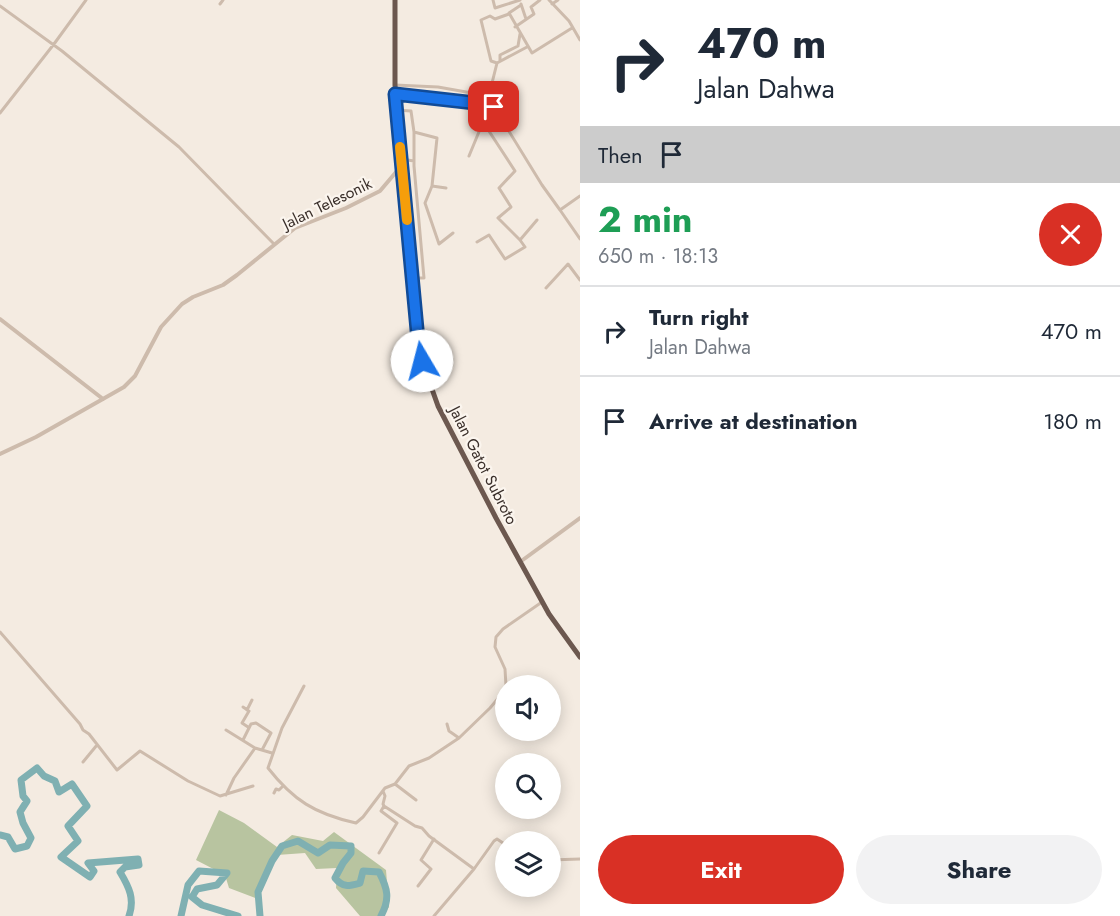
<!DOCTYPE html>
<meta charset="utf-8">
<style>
:root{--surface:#fff;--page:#f2f2f3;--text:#1f2937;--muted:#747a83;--line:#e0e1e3;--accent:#d93025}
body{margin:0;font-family:Jost,sans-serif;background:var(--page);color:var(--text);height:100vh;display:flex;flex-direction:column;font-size:22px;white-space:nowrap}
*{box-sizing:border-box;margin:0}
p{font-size:20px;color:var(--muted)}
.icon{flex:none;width:33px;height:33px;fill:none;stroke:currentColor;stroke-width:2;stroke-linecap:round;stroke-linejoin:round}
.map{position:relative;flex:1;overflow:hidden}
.side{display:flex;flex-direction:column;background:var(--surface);width:540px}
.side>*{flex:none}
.guide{background:#fff;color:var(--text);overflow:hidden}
.tools{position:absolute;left:495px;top:675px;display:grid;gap:12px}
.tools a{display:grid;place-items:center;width:66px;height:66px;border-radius:50%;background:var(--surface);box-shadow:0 3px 15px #0003;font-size:30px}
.pin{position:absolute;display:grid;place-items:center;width:51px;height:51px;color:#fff;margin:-26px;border-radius:12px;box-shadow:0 3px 9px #0006}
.me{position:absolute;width:66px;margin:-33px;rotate:352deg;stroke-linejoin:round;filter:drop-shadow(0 0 4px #0008)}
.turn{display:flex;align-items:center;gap:21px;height:126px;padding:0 18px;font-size:27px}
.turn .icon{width:78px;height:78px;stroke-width:2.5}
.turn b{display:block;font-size:42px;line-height:51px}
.then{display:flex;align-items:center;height:57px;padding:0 18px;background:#0003;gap:12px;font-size:22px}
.round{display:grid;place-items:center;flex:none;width:63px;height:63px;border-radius:32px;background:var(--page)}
.overview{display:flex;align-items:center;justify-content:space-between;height:102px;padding:0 18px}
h1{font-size:36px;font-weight:700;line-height:45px;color:#1e9e55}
.button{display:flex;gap:12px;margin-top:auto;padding:12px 18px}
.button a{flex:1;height:69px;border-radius:36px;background:var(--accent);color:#fff;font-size:24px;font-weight:700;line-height:69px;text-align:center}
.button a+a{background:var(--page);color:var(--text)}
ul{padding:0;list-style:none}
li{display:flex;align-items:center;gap:18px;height:90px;padding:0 18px;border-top:2px solid var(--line)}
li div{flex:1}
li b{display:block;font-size:22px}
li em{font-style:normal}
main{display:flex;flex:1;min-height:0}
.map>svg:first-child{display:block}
.green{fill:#b8c4a0}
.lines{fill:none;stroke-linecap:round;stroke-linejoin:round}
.river{stroke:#7fb0b2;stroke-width:7}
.minor{stroke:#cdbbac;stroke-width:3}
.tertiary{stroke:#cdbbac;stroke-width:4}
.trunk{stroke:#6c584f;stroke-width:5}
.route-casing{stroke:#114b97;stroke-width:15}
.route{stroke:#1a73e8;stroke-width:10}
.slow{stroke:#f59e0b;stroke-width:10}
.labels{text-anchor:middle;stroke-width:4.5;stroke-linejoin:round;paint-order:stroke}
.street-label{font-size:16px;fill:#3b302b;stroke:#fbf5ee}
</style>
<main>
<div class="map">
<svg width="580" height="916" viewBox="0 0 580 916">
<rect width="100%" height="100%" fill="#f4ebe1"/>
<!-- green -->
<path class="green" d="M 219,810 L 244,823 L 277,847 L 292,835 L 323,841 L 334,832 L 386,870 L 389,907 L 383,916 L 360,916 L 336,888 L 337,868 L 316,869 L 305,853 L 277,855 L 258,899 L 229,888 L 225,875 L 196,860 Z"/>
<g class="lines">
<!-- river -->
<path class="river" d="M 0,835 L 8,837 L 15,849 L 27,846 L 31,838 L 23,823 L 20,812 L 27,801 L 23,796 L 21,780 L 37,768 L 44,776 L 55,781 L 59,792 L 72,784 L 87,806 L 68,826 L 78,841 L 61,857 L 90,877 L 94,871 L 88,863 L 138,859 L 139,865 L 125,867 L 120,872 C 129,887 135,899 129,916
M 181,916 L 188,885 L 199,871 L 227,873 L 217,885 L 197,889 L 192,897 L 202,905 L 238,916
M 260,916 L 258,892 L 272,861 L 282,846 L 298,841 L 318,853 L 330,845 L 351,846 L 351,853 L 343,863 L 335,878 C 343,888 349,886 360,883 L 363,871 L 379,872 C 388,889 390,899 381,916"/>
<!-- minor -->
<path class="minor" d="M 493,0 L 495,8 L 520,0
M 549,0 L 569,21 L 580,40
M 220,4 L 223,0
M 521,4 L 526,19
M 552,4 L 558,0
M 521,5 L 509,13 L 532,53 L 572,28
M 0,6 L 62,51 L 179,147 L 274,244
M 509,14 L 495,19 L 490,16 L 481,20 L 491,61 L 497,63 L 527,47
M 515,27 L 534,14 L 531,7 L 540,0
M 500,61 L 500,55 L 518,46 L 520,34
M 395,85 L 438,87 L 500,98
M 395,94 L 484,104 L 494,107 L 542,185 L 560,210 L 580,196
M 489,95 L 497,63
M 396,110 L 411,111 L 414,132 L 414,166 L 424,278 L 413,278
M 0,113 L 54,44 L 86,0
M 483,122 L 515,171 L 499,188 L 511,207 L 498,218 L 520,240 L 537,220
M 414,132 L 437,138 L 432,186 L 425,203 L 439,244 L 453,233
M 469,156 L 483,122 L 484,104
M 401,159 L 414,161
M 432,186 L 446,188
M 560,210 L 580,239
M 477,242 L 489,235 L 505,259 L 525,247 L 520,240
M 546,288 L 568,264 L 580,280
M 0,632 L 80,724 L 83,730 L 89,734 L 117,770 L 140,751 L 188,781 L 220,796 L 253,786
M 304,686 L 282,728 L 268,768 C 293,800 315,814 356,823 L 363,817 L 385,788 L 395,784 L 409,766 L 429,758 L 459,738 L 490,708 L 506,689
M 506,686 L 505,669 L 495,647 L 496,637 L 503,629 L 542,602
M 243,707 L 249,711 L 242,723 L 248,727
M 247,710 L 252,700
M 447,724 L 449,731 L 459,738
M 226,730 L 255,748
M 243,740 L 251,724 L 256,723 L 271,733 L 262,750
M 83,762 L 97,745
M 395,784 L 416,800
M 383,791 L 385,796 L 383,804 L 384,806 L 415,826 L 422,828 L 429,836 L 474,869
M 274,793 L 276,789 L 279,790 L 283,786
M 226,795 L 234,778 L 255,748 L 272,753
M 379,853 L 397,823 L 381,811 L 384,806
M 550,860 L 580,859
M 418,886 L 431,869 L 421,860 L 434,839
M 434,916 L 474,869 L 494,841 L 497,839 L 506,845"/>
<!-- tertiary -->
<path class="tertiary" d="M 0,319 L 103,399
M 0,454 L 36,437 L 124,387 L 135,376 L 161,327 L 182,304 L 193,297 L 223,285 L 237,275 L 295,228 L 346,208 L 380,191 L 402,165
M 520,562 L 580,518"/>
<!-- trunk -->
<path class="trunk" d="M 395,0 L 395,85 L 397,116 L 422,361 L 438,406 L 496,518 L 549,614 L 580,657"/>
</g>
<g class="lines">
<defs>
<path id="route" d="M 422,361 L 418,340 L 395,94 L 484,104 L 494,107"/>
</defs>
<!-- route casing -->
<use href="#route" class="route-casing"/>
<!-- route -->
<use href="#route" class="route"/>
<!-- slow -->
<path class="slow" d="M 400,147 L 407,220"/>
</g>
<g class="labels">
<!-- street labels -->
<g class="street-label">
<text transform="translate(327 203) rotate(-26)" y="6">Jalan Telesonik</text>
<text transform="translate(484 465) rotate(63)" y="6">Jalan Gatot Subroto</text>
</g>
</g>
</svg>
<div class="tools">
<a><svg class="icon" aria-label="sound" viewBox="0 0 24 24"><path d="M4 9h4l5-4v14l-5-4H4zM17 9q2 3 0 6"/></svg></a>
<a><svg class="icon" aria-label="search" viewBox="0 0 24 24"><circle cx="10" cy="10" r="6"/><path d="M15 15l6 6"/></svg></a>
<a><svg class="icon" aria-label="layers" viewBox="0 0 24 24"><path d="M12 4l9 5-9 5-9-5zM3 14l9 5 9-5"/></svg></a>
</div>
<div class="pin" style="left:494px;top:107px;background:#d93025"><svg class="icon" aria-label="arrive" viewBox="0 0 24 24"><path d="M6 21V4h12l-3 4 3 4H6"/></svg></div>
<svg class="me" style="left:422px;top:361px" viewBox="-20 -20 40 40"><circle r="19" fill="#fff"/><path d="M0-13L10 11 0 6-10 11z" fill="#1a73e8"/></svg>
</div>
<section class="side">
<div class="guide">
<div class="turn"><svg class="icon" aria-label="right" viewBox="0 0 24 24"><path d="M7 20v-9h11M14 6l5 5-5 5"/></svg><div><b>470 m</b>Jalan Dahwa</div></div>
<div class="then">Then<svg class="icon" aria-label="arrive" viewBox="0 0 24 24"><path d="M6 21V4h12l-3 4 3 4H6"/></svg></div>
</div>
<div class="overview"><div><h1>2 min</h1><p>650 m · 18:13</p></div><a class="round" style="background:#d93025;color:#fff"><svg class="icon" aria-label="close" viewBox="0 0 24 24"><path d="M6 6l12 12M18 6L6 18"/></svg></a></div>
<ul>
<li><svg class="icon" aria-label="right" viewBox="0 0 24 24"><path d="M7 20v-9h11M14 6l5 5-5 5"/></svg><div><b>Turn right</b><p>Jalan Dahwa</p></div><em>470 m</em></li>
<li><svg class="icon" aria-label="arrive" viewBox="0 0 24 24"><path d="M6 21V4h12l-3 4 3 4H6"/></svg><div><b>Arrive at destination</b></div><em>180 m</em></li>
</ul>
<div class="button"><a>Exit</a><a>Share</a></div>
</section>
</main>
